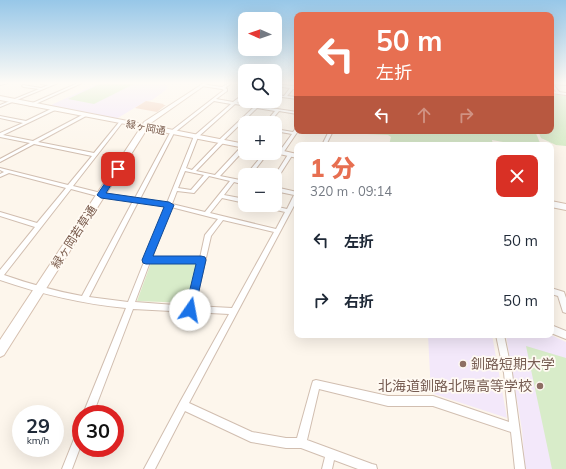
<!DOCTYPE html>
<html lang="ja">
<meta charset="utf-8">
<style>
:root{--surface:#fff;--page:#f6f6f7;--text:#1f2937;--muted:#747a83;--accent:#e76f51}
body{margin:0;font-family:Mulish,"Noto Sans JP",sans-serif;background:var(--page);color:var(--text);height:100vh;display:flex;flex-direction:column;font-size:15px;white-space:nowrap}
*{box-sizing:border-box;margin:0}
p{font-size:13px;color:var(--muted)}
.icon{flex:none;width:22px;height:22px;fill:none;stroke:currentColor;stroke-width:2;stroke-linecap:round;stroke-linejoin:round}
.map{position:relative;flex:1;overflow:hidden}
.panel{position:absolute;left:294px;top:142px;width:260px;height:196px;display:flex;flex-direction:column;background:var(--surface);border-radius:8px;box-shadow:0 4px 16px #0002}
.panel>*{flex:none}
.hud{position:absolute;left:294px;top:12px;width:260px;height:122px;border-radius:8px;box-shadow:0 4px 16px #0002;background:#e76f51;color:#fff;overflow:hidden}
.needle{width:26px;rotate:272deg}
.fabs{position:absolute;left:238px;top:12px;display:grid;gap:8px}
.fabs a{display:grid;place-items:center;width:44px;height:44px;border-radius:8px;background:var(--surface);box-shadow:0 4px 16px #0002;font-size:20px}
.speed{position:absolute;left:12px;top:405px;display:flex;gap:8px;font-size:20px;font-weight:700;text-align:center}
.speed>*{display:grid;place-content:center;width:52px;height:52px;border-radius:50%;background:var(--surface);box-shadow:0 4px 16px #0002;line-height:1}
.speed small{font-size:10px;font-weight:400}
.speed .limit{border:6px solid #d22;background:#fff;color:#111}
.pin{position:absolute;display:grid;place-items:center;width:34px;height:34px;color:#fff;margin:-17px;border-radius:8px;box-shadow:0 2px 6px #0006}
.me{position:absolute;width:44px;margin:-22px;rotate:12deg;stroke-linejoin:round;filter:drop-shadow(0 0 3px #0008)}
.turn{display:flex;align-items:center;gap:14px;height:84px;padding:0 16px;font-size:18px}
.turn .icon{width:52px;height:52px;stroke-width:2.5}
.turn b{display:block;font-size:28px;line-height:34px}
.lanes{display:flex;align-items:center;height:38px;padding:0 16px;background:#0003;justify-content:center;gap:20px;direction:ltr}
.lanes .off{opacity:.35}
.round{display:grid;place-items:center;flex:none;width:42px;height:42px;border-radius:8px;background:var(--page)}
.headline{display:flex;align-items:center;justify-content:space-between;height:68px;padding:0 16px}
h1{font-size:24px;font-weight:800;line-height:30px;color:var(--accent)}
ul{padding:0;list-style:none}
li{display:flex;align-items:center;gap:12px;height:60px;padding:0 16px}
li div{flex:1}
li b{display:block;font-size:15px}
li em{font-style:normal}
.map>svg:first-child{display:block}
.education{fill:#f3e8fa}
.green{fill:#d8ecc9}
.building{fill:#f3d5c3}
.lines{fill:none;stroke-linecap:round;stroke-linejoin:round}
.street-casing{stroke:#d1beb0;stroke-width:2}
.secondary-casing{stroke:#d6c0b0;stroke-width:2}
.street{fill:#fff;fill-rule:evenodd}
.secondary{fill:#fff;fill-rule:evenodd}
.route{fill:#1a73e8;stroke:#114b97}
.education-dot{fill:#8d6e63;stroke:#fffaf3;stroke-width:1.5}
.labels{text-anchor:middle;stroke-width:3.5;stroke-linejoin:round;paint-order:stroke}
.far-street-label{font-size:10px;fill:#7a5c4d;stroke:#fffaf3}
.street-label{font-size:12px;fill:#7a5c4d;stroke:#fffaf3}
.near-education-label{font-size:14px;fill:#785e54;stroke:#fffaf3;text-anchor:start}
</style>
<div class="map">
<svg width="566" height="469" viewBox="0 0 566 469">
<rect width="100%" height="100%" fill="#fdf6ec"/>
<!-- education -->
<path class="education" d="M 99,83 L 154,83 L 168,85 L 166,90 L 152,100 L 146,101 L 116,119 L 49,106 Z
M 428,335 L 492,335 L 507,418 L 431,393 Z
M 506,335 L 551,335 L 566,342 L 566,469 L 525,469 L 522,430 Z"/>
<!-- green -->
<path class="green" d="M 102,83 L 134,84 L 94,104 L 68,99 Z
M 551,94 L 566,96 L 566,113 L 556,112 L 566,113 L 566,146 L 556,145 L 541,138 L 538,131 L 551,131 Z
M 358,131 L 535,131 L 540,143 L 551,145 L 519,145 L 492,140 L 493,145 L 389,145 L 391,137 L 388,135 L 366,134 L 365,132 Z
M 198,262 L 188,303 L 137,301 L 151,263 Z
M 526,346 L 566,358 L 566,469 L 552,469 Z"/>
<!-- building -->
<path class="building" d="M 146,101 L 164,104 L 163,105 L 166,105 L 157,112 L 135,108 Z"/>
<g class="lines">
<defs>
<path id="street" d="M 0,83 L 8,83 L 0,85 Z
M 41,83 L 58,83 L 0,107 L 0,105 L 39,89 L 24,87 L 22,86 L 23,85 L 41,88 L 49,85 L 41,84 Z
M 78,83 L 82,83 L 31,106 L 28,105 Z
M 229,83 L 232,83 L 225,88 L 227,89 L 227,91 L 216,99 L 233,102 L 245,93 L 245,96 L 237,103 L 297,112 L 297,114 L 279,111 L 269,123 L 265,123 L 275,111 L 257,108 L 224,140 L 225,141 L 224,142 L 196,171 L 215,175 L 243,145 L 245,145 L 245,149 L 220,176 L 245,181 L 245,185 L 234,182 L 224,195 L 245,199 L 245,203 L 222,198 L 210,213 L 276,229 L 285,212 L 259,206 L 258,205 L 269,205 L 287,209 L 294,195 L 275,191 L 275,187 L 297,192 L 297,200 L 189,403 L 252,432 L 286,438 L 297,438 L 312,384 L 313,381 L 316,380 L 388,396 L 433,396 L 509,422 L 504,373 L 496,335 L 504,335 L 512,373 L 525,469 L 515,469 L 511,432 L 433,406 L 388,406 L 319,389 L 307,440 L 372,464 L 376,465 L 377,469 L 358,469 L 334,460 L 332,469 L 322,469 L 325,457 L 301,448 L 286,448 L 251,442 L 185,411 L 155,469 L 144,469 L 180,402 L 229,314 L 133,309 L 93,414 L 83,414 L 126,308 C 82,304 41,294 0,280 L 0,270 L 35,227 L 0,216 L 0,212 L 37,223 L 66,188 L 9,173 L 0,177 L 0,174 L 4,172 L 0,170 L 0,168 L 68,185 L 92,156 L 34,144 L 0,162 L 0,159 L 30,143 L 0,137 L 0,133 L 23,123 L 0,118 L 0,116 L 26,121 L 53,108 L 55,108 L 55,110 L 3,135 L 33,141 L 84,114 L 86,114 L 86,116 L 38,142 L 94,153 L 120,121 L 122,121 L 122,123 L 73,186 L 101,193 L 135,198 L 171,131 L 224,90 L 222,89 L 202,86 L 200,85 L 201,84 L 222,87 ZM 214,101 L 231,104 L 194,136 L 167,203 L 140,199 L 174,133 ZM 235,104 L 254,107 L 219,140 L 218,141 L 219,142 L 192,170 L 186,168 L 198,137 ZM 185,171 L 204,175 L 191,190 L 178,188 ZM 209,176 L 230,181 L 205,212 L 172,204 L 177,191 L 194,193 ZM 71,189 L 101,197 L 133,201 L 82,296 C 55,291 30,284 4,275 ZM 138,202 L 166,206 L 146,258 L 143,260 L 144,262 L 128,302 L 89,297 ZM 171,207 L 218,219 L 205,235 L 200,258 L 152,258 ZM 223,220 L 274,232 L 232,308 L 195,306 L 211,236 ZM 150,262 L 198,262 L 188,306 L 135,302 Z
M 551,83 L 566,83 L 566,85 L 553,84 L 560,93 L 558,94 L 551,85 Z
M 275,84 L 293,86 L 296,87 L 296,89 L 293,89 L 287,96 L 297,97 L 297,99 L 275,96 L 275,94 L 284,96 L 290,88 L 275,86 Z
M 296,128 L 297,128 L 298,131 L 283,153 L 279,153 L 279,152 L 292,134 L 275,131 L 275,129 L 293,132 Z
M 329,131 L 333,131 L 326,145 L 322,145 Z
M 264,153 L 268,153 L 251,175 L 246,175 Z
M 289,153 L 291,153 L 293,154 L 277,179 L 275,179 L 275,175 Z
M 551,288 L 564,292 L 566,298 L 566,313 L 563,312 L 558,296 L 551,294 Z
M 551,325 L 566,331 L 566,339 L 551,333 Z
M 81,427 L 81,445 L 72,469 L 62,469 L 78,429 Z"/>
<path id="secondary" d="M 204,83 L 208,83 L 148,125 L 245,144 L 245,148 L 147,129 L 4,355 L 0,357 L 0,340 L 141,127 L 0,100 L 0,96 L 143,124 L 144,122 Z
M 551,91 L 566,93 L 566,95 L 551,93 Z
M 275,149 L 297,154 L 297,158 L 275,153 Z
M 551,201 L 566,204 L 566,210 L 551,207 Z"/>
</defs>
<!-- street casing -->
<use href="#street" class="street-casing"/>
<!-- secondary casing -->
<use href="#secondary" class="secondary-casing"/>
<!-- street -->
<use href="#street" class="street"/>
<!-- secondary -->
<use href="#secondary" class="secondary"/>
</g>
<!-- sky -->
<linearGradient id="sky" x2="0" y2="1"><stop stop-color="#97c7e8"/><stop offset="0.56" stop-color="#fefbf6"/><stop offset="1" stop-color="#fefbf6" stop-opacity="0"/></linearGradient>
<rect width="566" height="148" fill="url(#sky)"/>
<!-- route -->
<path class="route" d="M 118,167 L 121,169 L 106,193 L 169,202 L 174,205 L 153,256 L 201,256 L 205,257 L 206,260 L 194,313 L 190,314 L 187,313 L 185,310 L 196,264 L 146,264 L 143,263 L 142,260 L 164,207 L 101,198 L 97,195 L 115,168 Z"/>
<!-- markers -->
<g class="education-dot">
<circle cx="463" cy="364" r="4"/>
<circle cx="540" cy="386" r="4"/>
</g>
<g class="labels">
<!-- far-street labels -->
<g class="far-street-label">
<text transform="translate(146 127) rotate(11)" y="4">緑ヶ岡通</text>
</g>
<!-- street labels -->
<g class="street-label">
<text transform="translate(74 237) rotate(-57)" y="4">緑ヶ岡若草通</text>
</g>
<!-- near-education labels -->
<g class="near-education-label">
<text x="471" y="369">釧路短期大学</text>
<text x="532" y="391" text-anchor="end">北海道釧路北陽高等学校</text>
</g>
</g>
</svg>
<div class="fabs">
<a><svg class="needle" viewBox="-14 -14 28 28"><path d="M0-13l5 13h-10z" fill="#e53935"/><path d="M0 13l5-13h-10z" fill="#747a83"/></svg></a>
<a><svg class="icon" aria-label="search" viewBox="0 0 24 24"><circle cx="10" cy="10" r="6"/><path d="M15 15l6 6"/></svg></a>
<a>+</a>
<a>−</a>
</div>
<div class="speed"><div>29<small>km/h</small></div><div class="limit">30</div></div>
<div class="pin" style="left:118px;top:169px;background:#d93025"><svg class="icon" aria-label="arrive" viewBox="0 0 24 24"><path d="M6 21V4h12l-3 4 3 4H6"/></svg></div>
<svg class="me" style="left:190px;top:310px" viewBox="-20 -20 40 40"><circle r="19" fill="#fff"/><path d="M0-13L10 11 0 6-10 11z" fill="#1a73e8"/></svg>
<div class="hud">
<div class="turn"><svg class="icon" aria-label="left" viewBox="0 0 24 24"><path d="M17 20v-9H6M10 6l-5 5 5 5"/></svg><div><b>50 m</b>左折</div></div>
<div class="lanes"><svg class="icon" aria-label="left" viewBox="0 0 24 24"><path d="M17 20v-9H6M10 6l-5 5 5 5"/></svg><svg class="icon off" aria-label="ahead" viewBox="0 0 24 24"><path d="M12 20V5M6 11l6-6 6 6"/></svg><svg class="icon off" aria-label="right" viewBox="0 0 24 24"><path d="M7 20v-9h11M14 6l5 5-5 5"/></svg></div>
</div>
<section class="panel">
<div class="headline"><div><h1>1 分</h1><p>320 m · 09:14</p></div><a class="round" style="background:#d93025;color:#fff"><svg class="icon" aria-label="close" viewBox="0 0 24 24"><path d="M6 6l12 12M18 6L6 18"/></svg></a></div>
<ul>
<li><svg class="icon" aria-label="left" viewBox="0 0 24 24"><path d="M17 20v-9H6M10 6l-5 5 5 5"/></svg><div><b>左折</b></div><em>50 m</em></li>
<li><svg class="icon" aria-label="right" viewBox="0 0 24 24"><path d="M7 20v-9h11M14 6l5 5-5 5"/></svg><div><b>右折</b></div><em>50 m</em></li>
</ul>
</section>
</div>
